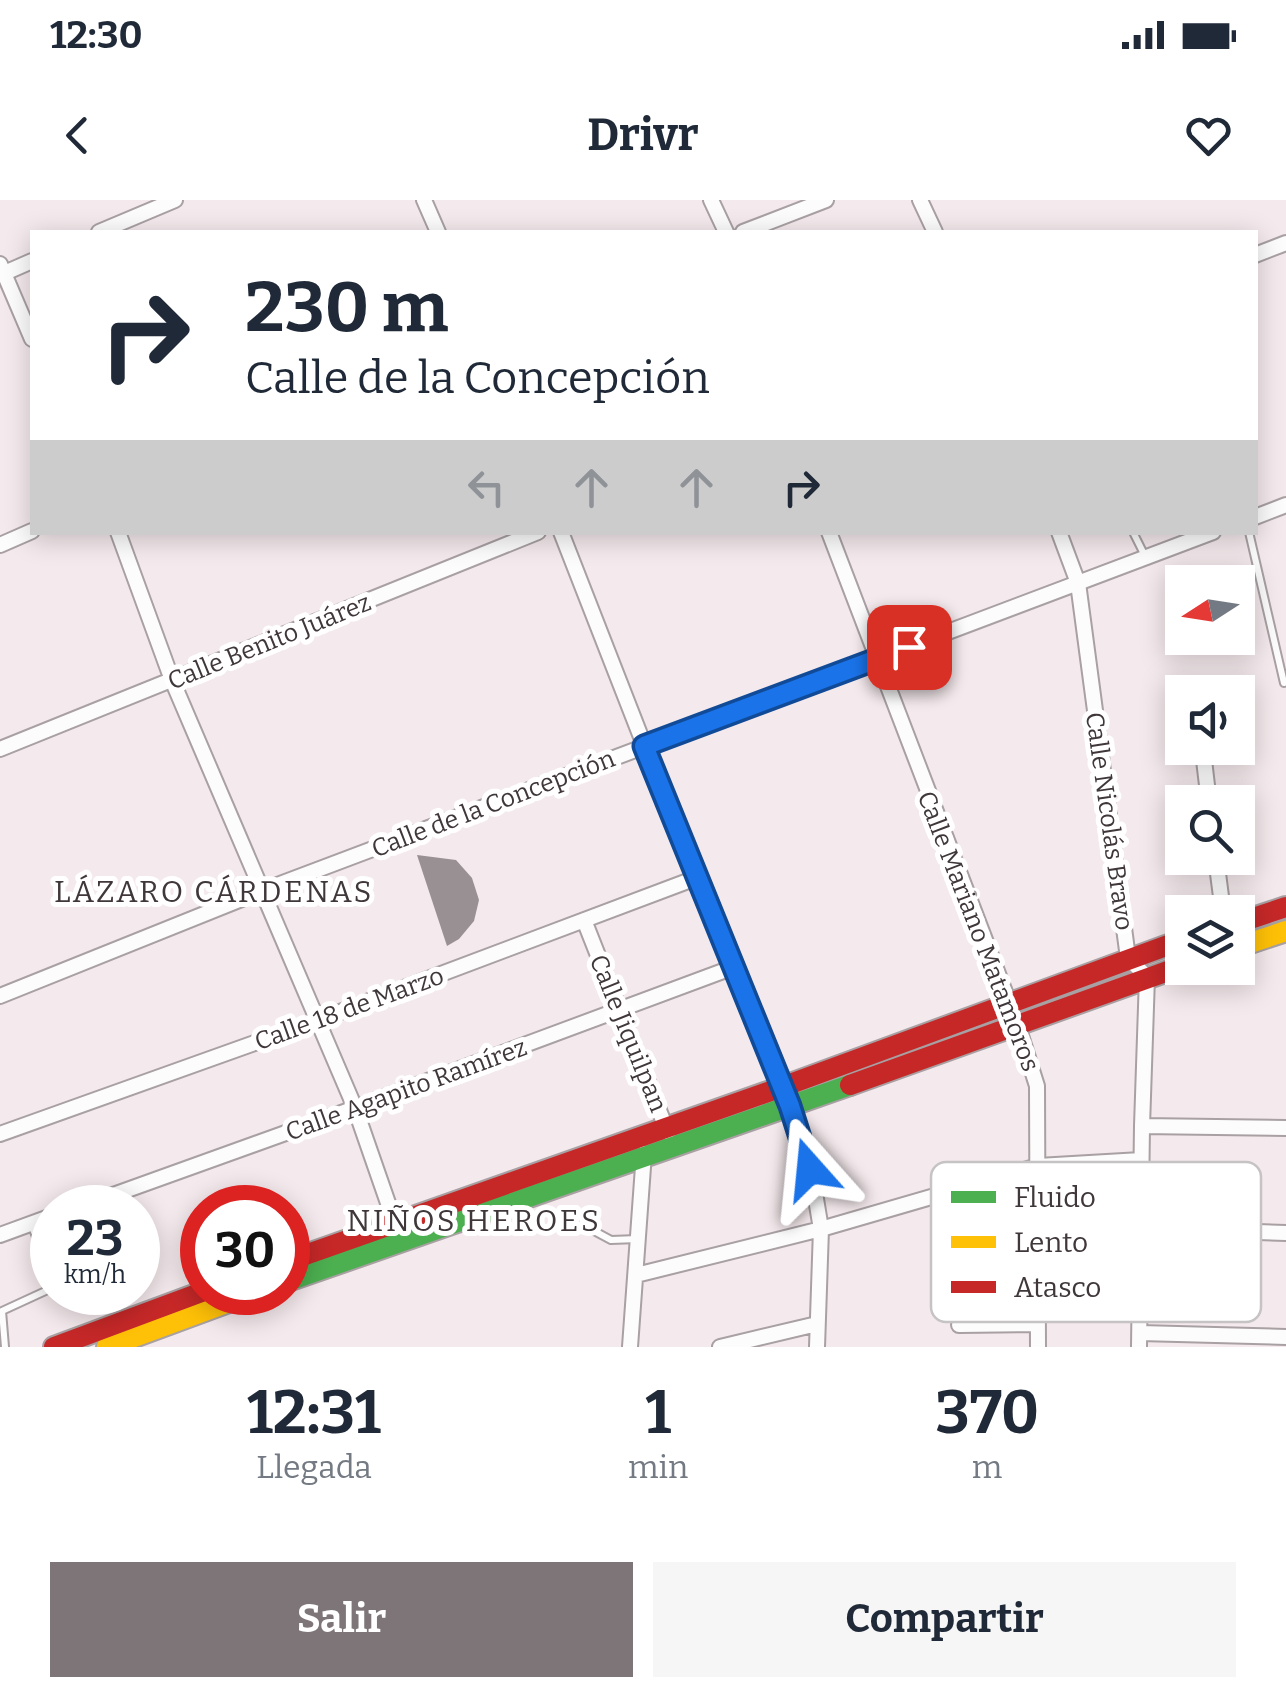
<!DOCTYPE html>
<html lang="es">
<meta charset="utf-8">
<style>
:root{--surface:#fff;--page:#f6f6f7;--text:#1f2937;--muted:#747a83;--accent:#7e7578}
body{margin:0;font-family:Bitter,serif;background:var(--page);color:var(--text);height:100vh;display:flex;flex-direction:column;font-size:38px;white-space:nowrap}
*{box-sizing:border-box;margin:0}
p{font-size:32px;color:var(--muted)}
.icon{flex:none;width:55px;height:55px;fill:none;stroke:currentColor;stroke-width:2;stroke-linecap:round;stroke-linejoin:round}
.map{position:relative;height:1147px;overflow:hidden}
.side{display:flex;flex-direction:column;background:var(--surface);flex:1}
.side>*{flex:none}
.banner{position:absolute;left:30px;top:30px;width:1228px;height:305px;border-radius:0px;box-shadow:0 5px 25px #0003;background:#fff;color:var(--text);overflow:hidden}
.needle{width:65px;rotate:258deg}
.tools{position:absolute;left:1165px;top:365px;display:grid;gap:20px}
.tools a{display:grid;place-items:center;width:90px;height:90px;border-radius:0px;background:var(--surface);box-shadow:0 5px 25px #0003;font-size:50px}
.speed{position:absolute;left:30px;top:985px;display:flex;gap:20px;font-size:50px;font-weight:700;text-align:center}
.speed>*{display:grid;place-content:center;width:130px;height:130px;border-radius:50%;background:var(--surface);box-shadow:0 5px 25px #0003;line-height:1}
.speed small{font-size:25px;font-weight:400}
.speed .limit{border:15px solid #d22;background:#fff;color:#111}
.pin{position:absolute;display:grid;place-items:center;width:85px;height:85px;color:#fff;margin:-42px;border-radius:20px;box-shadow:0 5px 15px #0006}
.me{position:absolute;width:110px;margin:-55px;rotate:342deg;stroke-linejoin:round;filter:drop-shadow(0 0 8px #0008)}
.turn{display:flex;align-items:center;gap:35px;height:210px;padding:0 50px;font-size:45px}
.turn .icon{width:130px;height:130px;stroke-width:2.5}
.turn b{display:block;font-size:70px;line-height:85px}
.lanes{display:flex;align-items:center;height:95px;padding:0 50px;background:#0003;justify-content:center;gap:50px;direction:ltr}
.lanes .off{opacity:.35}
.eta{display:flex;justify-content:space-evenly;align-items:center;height:170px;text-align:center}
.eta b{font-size:60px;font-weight:700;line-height:70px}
.action{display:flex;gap:20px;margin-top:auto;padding:20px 50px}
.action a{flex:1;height:115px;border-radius:0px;background:var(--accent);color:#fff;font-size:40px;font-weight:700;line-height:115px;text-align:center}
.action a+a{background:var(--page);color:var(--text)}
.status{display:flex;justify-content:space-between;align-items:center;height:70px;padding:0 50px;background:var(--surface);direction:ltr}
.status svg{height:28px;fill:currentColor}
header{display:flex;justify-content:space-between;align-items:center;height:130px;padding:0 50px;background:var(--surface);font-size:45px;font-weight:700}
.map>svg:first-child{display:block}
.building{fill:#989092}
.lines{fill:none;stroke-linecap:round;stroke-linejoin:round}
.lane-casing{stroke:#a8a0a2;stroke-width:10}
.street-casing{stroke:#a8a0a2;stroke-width:18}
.fast-casing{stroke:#a8a0a2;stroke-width:24}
.slow-casing{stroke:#a8a0a2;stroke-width:24}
.jam-casing{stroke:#a8a0a2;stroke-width:24}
.lane{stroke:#fdfcfc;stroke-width:6}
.street{stroke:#fdfcfc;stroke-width:14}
.fast{stroke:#4caf50;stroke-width:20}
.slow{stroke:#ffc107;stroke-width:20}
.jam{stroke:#c62828;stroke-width:20}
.route-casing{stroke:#114b97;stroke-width:25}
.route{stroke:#1a73e8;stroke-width:18}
.labels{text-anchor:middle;stroke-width:10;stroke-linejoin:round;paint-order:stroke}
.street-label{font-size:25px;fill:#3f3739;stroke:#fff}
.quarter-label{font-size:30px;letter-spacing:2.5px;fill:#3f3739;stroke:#fff}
.key{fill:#fff;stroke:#c5c3c4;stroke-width:2.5}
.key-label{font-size:28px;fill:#3f3739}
</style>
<div class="status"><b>12:30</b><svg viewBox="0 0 49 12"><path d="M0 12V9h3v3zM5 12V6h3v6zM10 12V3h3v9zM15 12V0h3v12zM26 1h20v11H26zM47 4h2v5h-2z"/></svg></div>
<header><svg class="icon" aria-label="back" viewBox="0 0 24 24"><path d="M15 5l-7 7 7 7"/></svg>Drivr<svg class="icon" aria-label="heart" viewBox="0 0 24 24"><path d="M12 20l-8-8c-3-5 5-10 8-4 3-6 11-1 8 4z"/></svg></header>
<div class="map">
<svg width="1286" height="1147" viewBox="0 0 1286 1147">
<rect width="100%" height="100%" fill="#f4e9ec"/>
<!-- building -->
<path class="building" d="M 417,655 L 456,660 L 472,678 L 479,700 L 474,721 L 459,739 L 447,746 Z"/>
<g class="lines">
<defs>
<path id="lane" d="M 1133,332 L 1145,356
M 1249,332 L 1284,483
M 31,1024 L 52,1078
M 583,1025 L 611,1040 L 638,1039
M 5,1147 L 2,1111 L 52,1088"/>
<path id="street" d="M 424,0 L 438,32
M 711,0 L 726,32
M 920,0 L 935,32
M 99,32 L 175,0
M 743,32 L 826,0
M 1255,55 L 1286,43
M 0,64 L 32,139
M 0,75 L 32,61
M 1255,317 L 1286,305
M 118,332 L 172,480 L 355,908 L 397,1029
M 561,332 L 696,678 L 790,906 L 811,969 L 821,1029 L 817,1147
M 829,332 L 1018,826 L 1037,886 L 1038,1147
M 1059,332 L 1078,383 L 1128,758 L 1147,777 L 1142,926 L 1139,1147
M 0,345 L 32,331
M 0,549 L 538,332
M 1204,560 L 1209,602
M 1216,658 L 1223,712
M 584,720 L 668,933
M 0,796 L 264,690 L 1213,332
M 1142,926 L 1286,928
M 0,934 L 316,821 L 696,678
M 77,1008 L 355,908 L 734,767
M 1141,1028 L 1286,1033
M 0,1035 L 52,1016
M 636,1075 L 821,1029 L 1038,966 L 1141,960
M 959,1125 L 1038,1124
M 1140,1133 L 1286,1137
M 630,1147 L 644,953
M 720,1147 L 817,1124"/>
<path id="fast" d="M 288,1081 L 850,885"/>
<path id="slow" d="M 1238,747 L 1286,731
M 107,1147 L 256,1092"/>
<path id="jam" d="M 1238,723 L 1286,707
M 850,885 L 1182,766
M 288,1061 L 782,887 L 1182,740
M 54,1147 L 202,1092"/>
</defs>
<!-- lane casing -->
<use href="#lane" class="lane-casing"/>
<!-- street casing -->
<use href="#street" class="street-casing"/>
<!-- fast casing -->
<use href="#fast" class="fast-casing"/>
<!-- slow casing -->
<use href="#slow" class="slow-casing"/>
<!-- jam casing -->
<use href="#jam" class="jam-casing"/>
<!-- lane -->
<use href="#lane" class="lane"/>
<!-- street -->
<use href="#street" class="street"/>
<!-- fast -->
<use href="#fast" class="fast"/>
<!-- slow -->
<use href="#slow" class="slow"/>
<!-- jam -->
<use href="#jam" class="jam"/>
</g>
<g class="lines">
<defs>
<path id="route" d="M 810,969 L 790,906 L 644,546 L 909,447"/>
</defs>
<!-- route casing -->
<use href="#route" class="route-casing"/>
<!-- route -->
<use href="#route" class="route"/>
</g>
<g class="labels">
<!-- street labels -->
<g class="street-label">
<text transform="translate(269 441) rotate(-22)" y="9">Calle Benito Juárez</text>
<text transform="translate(493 603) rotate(-21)" y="9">Calle de la Concepción</text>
<text transform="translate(1110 621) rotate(82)" y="9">Calle Nicolás Bravo</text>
<text transform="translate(979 731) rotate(69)" y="9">Calle Mariano Matamoros</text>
<text transform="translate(349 808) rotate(-20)" y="9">Calle 18 de Marzo</text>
<text transform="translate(629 833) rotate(68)" y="9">Calle Jiquilpan</text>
<text transform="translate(406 889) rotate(-20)" y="9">Calle Agapito Ramírez</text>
</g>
<!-- quarter labels -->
<g class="quarter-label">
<text x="214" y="702">LÁZARO CÁRDENAS</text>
<text x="474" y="1031">NIÑOS HEROES</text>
</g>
</g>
<!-- legend -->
<rect x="931" y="962" width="330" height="160" rx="15" class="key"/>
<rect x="951" y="991" width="45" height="12" fill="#4caf50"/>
<rect x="951" y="1036" width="45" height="12" fill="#ffc107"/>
<rect x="951" y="1081" width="45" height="12" fill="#c62828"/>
<g class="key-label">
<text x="1014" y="1007">Fluido</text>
<text x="1014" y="1052">Lento</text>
<text x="1014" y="1097">Atasco</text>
</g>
</svg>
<div class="tools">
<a><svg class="needle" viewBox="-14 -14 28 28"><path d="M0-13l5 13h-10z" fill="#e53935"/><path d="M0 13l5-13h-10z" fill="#747a83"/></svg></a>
<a><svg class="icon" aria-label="sound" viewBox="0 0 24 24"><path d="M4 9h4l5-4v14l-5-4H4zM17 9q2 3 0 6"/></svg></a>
<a><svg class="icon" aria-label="search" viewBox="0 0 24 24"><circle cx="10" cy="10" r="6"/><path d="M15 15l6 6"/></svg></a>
<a><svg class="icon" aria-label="layers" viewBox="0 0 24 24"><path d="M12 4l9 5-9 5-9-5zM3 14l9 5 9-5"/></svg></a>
</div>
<div class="speed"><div>23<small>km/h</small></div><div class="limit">30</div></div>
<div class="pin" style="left:909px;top:447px;background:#d93025"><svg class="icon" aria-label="arrive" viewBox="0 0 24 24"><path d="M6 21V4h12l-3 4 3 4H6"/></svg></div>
<svg class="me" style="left:810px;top:969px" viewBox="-20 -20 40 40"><path d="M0-17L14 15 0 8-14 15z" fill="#1a73e8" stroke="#fff" stroke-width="4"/></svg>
<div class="banner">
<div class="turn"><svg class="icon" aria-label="right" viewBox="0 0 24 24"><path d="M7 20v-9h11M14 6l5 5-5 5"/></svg><div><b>230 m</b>Calle de la Concepción</div></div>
<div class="lanes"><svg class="icon off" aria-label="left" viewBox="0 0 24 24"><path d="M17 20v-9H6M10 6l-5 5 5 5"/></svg><svg class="icon off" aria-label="ahead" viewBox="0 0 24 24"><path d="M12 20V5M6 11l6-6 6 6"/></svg><svg class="icon off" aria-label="ahead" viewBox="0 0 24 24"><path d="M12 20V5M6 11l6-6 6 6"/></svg><svg class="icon" aria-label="right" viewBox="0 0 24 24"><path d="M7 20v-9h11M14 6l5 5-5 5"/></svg></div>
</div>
</div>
<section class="side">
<div class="eta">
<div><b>12:31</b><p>Llegada</p></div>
<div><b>1</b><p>min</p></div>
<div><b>370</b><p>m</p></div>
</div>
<div class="action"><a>Salir</a><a>Compartir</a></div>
</section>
